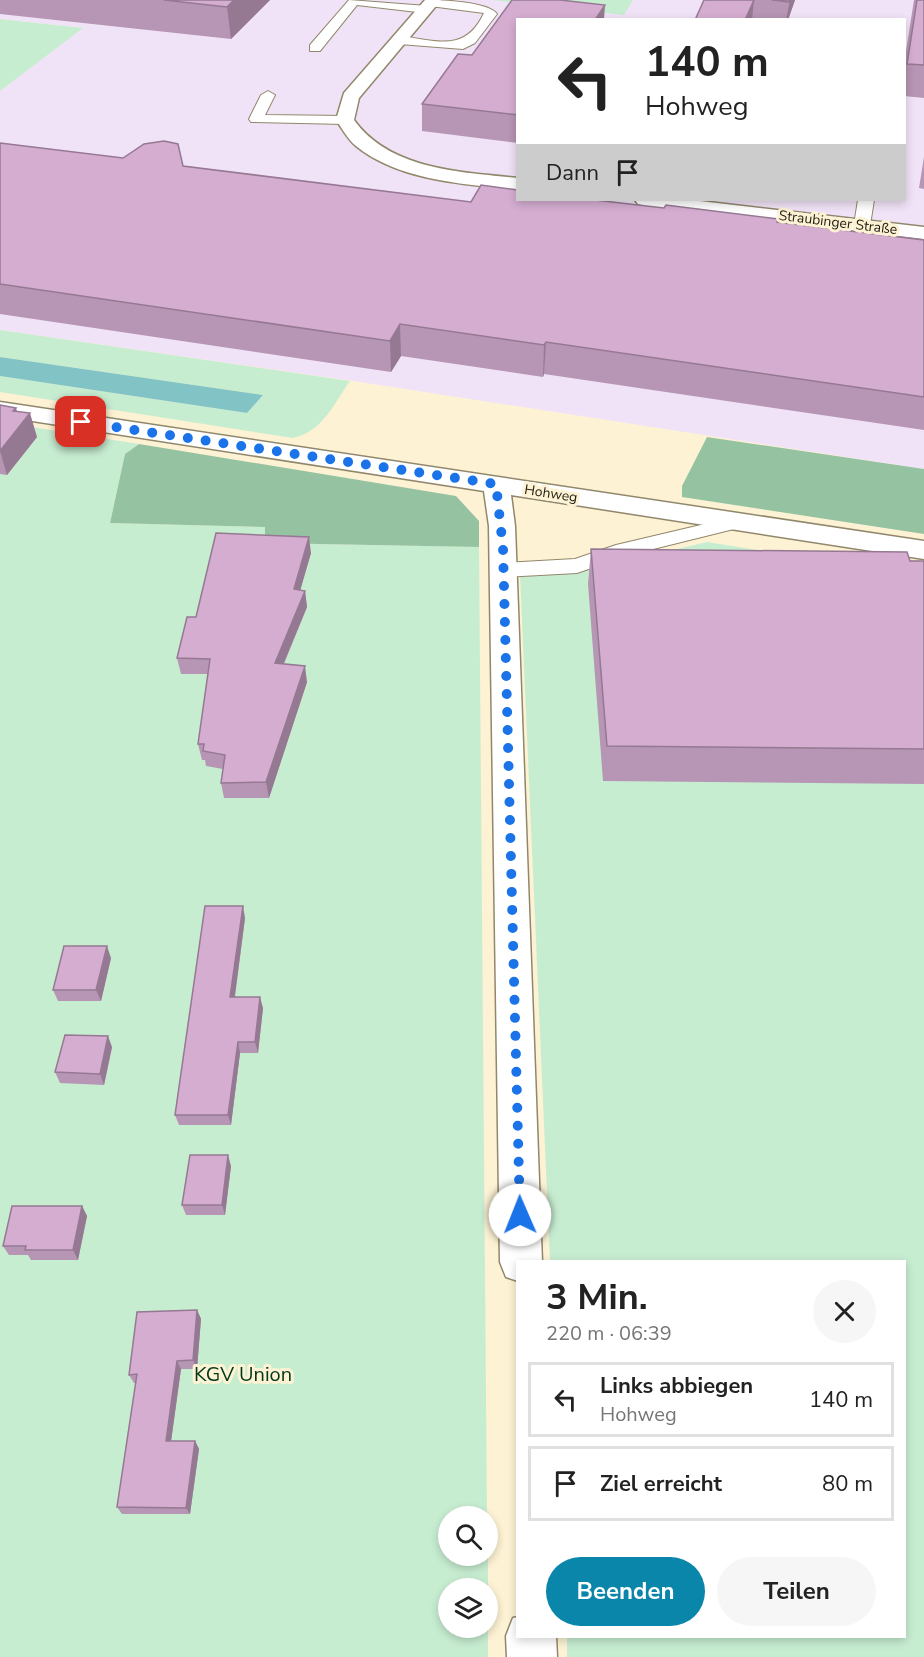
<!DOCTYPE html>
<html lang="de">
<meta charset="utf-8">
<style>
:root{--surface:#fff;--page:#f6f6f6;--text:#222;--muted:#767676;--line:#e0e0e0;--accent:#0986a9}
body{margin:0;font-family:"Nunito Sans",sans-serif;background:var(--page);color:var(--text);height:100vh;display:flex;flex-direction:column;font-size:22px;white-space:nowrap}
*{box-sizing:border-box;margin:0}
p{font-size:20px;color:var(--muted)}
.icon{flex:none;width:33px;height:33px;fill:none;stroke:currentColor;stroke-width:2;stroke-linecap:round;stroke-linejoin:round}
.map{position:relative;flex:1;overflow:hidden}
.details{position:absolute;left:516px;top:1260px;width:390px;height:378px;display:flex;flex-direction:column;background:var(--surface);border-radius:0px;box-shadow:0 3px 9px #0003}
.details>*{flex:none}
.banner{position:absolute;left:516px;top:18px;width:390px;height:183px;border-radius:0px;box-shadow:0 3px 9px #0003;background:#fff;color:var(--text);overflow:hidden}
.controls{position:absolute;left:438px;top:1506px;display:grid;gap:12px}
.controls a{display:grid;place-items:center;width:60px;height:60px;border-radius:50%;background:var(--surface);box-shadow:0 3px 9px #0003;font-size:30px}
.pin{position:absolute;display:grid;place-items:center;width:51px;height:51px;color:#fff;margin:-26px;border-radius:12px;box-shadow:0 3px 9px #0006}
.me{position:absolute;width:66px;margin:-33px;rotate:359deg;stroke-linejoin:round;filter:drop-shadow(0 0 4px #0008)}
.turn{display:flex;align-items:center;gap:21px;height:126px;padding:0 30px;font-size:27px}
.turn .icon{width:78px;height:78px;stroke-width:2.5}
.turn b{display:block;font-size:42px;line-height:51px}
.then{display:flex;align-items:center;height:57px;padding:0 30px;background:#0003;gap:12px;font-size:22px}
.round{display:grid;place-items:center;flex:none;width:63px;height:63px;border-radius:32px;background:var(--page)}
.headline{display:flex;align-items:center;justify-content:space-between;height:102px;padding:0 30px}
h1{font-size:36px;font-weight:700;line-height:45px}
.button{display:flex;gap:12px;margin-top:auto;padding:12px 30px}
.button a{flex:1;height:69px;border-radius:36px;background:var(--accent);color:#fff;font-size:24px;font-weight:700;line-height:69px;text-align:center}
.button a+a{background:var(--page);color:var(--text)}
ul{padding:0;list-style:none}
li{display:flex;align-items:center;gap:18px;height:75px;margin:0 12px 9px;padding:0 18px;border:3px solid var(--line);border-radius:0px}
li div{flex:1}
li b{display:block;font-size:22px}
li em{font-style:normal}
.map>svg:first-child{display:block}
.industrial{fill:#f1e3f7;fill-rule:evenodd}
.green{fill:#c7edd1;fill-rule:evenodd}
.forest{fill:#95c3a2}
.water{fill:#82c4c5}
.lines{fill:none;stroke-linecap:round;stroke-linejoin:round}
.service-casing{stroke:#91876b;stroke-width:2}
.minor-casing{stroke:#91876b;stroke-width:3}
.service{fill:#fff;fill-rule:evenodd}
.minor{fill:#fff;fill-rule:evenodd}
.wall{fill:#b795b4}
.shaded-wall{fill:#957992}
.building{fill:#d5add1;stroke:#957992;stroke-width:1.5}
.route{stroke:#1a73e8;stroke-width:10;stroke-dasharray:0 18}
.labels{text-anchor:middle;stroke-width:6;stroke-linejoin:round;paint-order:stroke}
.far-street-label{font-size:14px;fill:#211d12;stroke:#fdf2d4}
.near-park-label{font-size:20px;fill:#00381a;stroke:#fdf2d4}
</style>
<div class="map">
<svg width="924" height="1657" viewBox="0 0 924 1657">
<rect width="100%" height="100%" fill="#fdf2d4"/>
<!-- industrial -->
<path class="industrial" d="M 0,0 L 924,0 L 924,469 L 360,382 L 0,330 L 0,91 L 82,28 L 0,19 ZM 518,20 L 904,20 L 904,200 L 518,200 Z"/>
<!-- green -->
<path class="green" d="M 492,0 L 633,0 L 624,15 Z
M 0,19 L 83,28 L 0,91 Z
M 0,330 L 350,381 C 334,404 322,432 293,438 L 0,392 L 0,376 L 247,413 L 263,395 L 0,357 Z
M 0,422 L 139,444 L 125,454 L 110,523 L 266,527 L 265,543 L 479,547 L 487,1516 L 448,1516 L 448,1556 L 488,1556 L 488,1551 L 488,1657 L 0,1657 ZM 448,1588 L 488,1588 L 488,1628 L 448,1628 Z
M 707,542 L 924,576 L 924,1657 L 567,1657 L 567,1637 L 904,1636 L 904,1262 L 550,1261 L 520,575 L 574,573 Z"/>
<!-- forest -->
<path class="forest" d="M 707,437 L 924,469 L 924,534 L 682,497 L 682,486 Z
M 139,444 L 456,496 L 479,521 L 479,547 L 265,543 L 265,527 L 110,523 L 125,454 Z"/>
<!-- water -->
<path class="water" d="M 0,357 L 263,395 L 247,413 L 0,376 Z"/>
<g class="lines">
<defs>
<path id="service" d="M 349,0 L 427,6 L 427,0 C 442,0 489,2 497,14 L 475,43 L 463,49 L 399,44 L 393,40 L 399,36 C 436,40 465,54 484,13 L 430,6 L 430,12 L 426,13 L 357,5 L 320,51 L 310,51 L 310,45 Z
M 268,91 L 275,95 L 265,115 L 345,116 L 352,120 L 345,124 L 251,122 L 249,119 L 261,95 Z
M 858,200 L 874,200 L 870,225 L 862,230 L 854,225 Z
M 739,516 L 746,518 L 749,522 L 746,526 L 629,555 L 577,573 L 503,577 L 495,575 L 492,570 L 495,565 L 503,563 L 575,559 L 616,545 Z"/>
<path id="minor" d="M 425,0 L 441,0 L 359,98 L 354,120 C 390,170 461,172 518,178 L 518,190 C 465,184 399,181 356,146 C 348,140 342,128 336,120 L 344,93 Z
M 635,200 L 691,200 L 924,227 L 924,239 L 645,206 L 638,204 Z
M 0,402 L 924,541 L 924,559 L 511,495 L 515,526 L 542,1262 L 518,1262 L 518,1281 L 506,1277 L 500,1262 L 489,526 L 484,491 L 0,416 Z
M 518,1617 L 518,1636 L 556,1636 L 557,1657 L 507,1657 L 506,1636 L 513,1618 Z"/>
</defs>
<!-- service casing -->
<use href="#service" class="service-casing"/>
<!-- minor casing -->
<use href="#minor" class="minor-casing"/>
<!-- service -->
<use href="#service" class="service"/>
<!-- minor -->
<use href="#minor" class="minor"/>
</g>
<!-- wall -->
<path class="wall" d="M 0,0 L 270,0 L 231,39 L 0,14 Z
M 704,0 L 795,0 L 788,20 L 695,20 Z
M 914,0 L 924,0 L 924,98 L 904,96 L 904,64 Z
M 518,20 L 518,143 L 422,131 L 422,104 L 472,55 Z
M 0,143 L 471,202 L 777,222 L 924,240 L 924,430 L 544,374 L 543,377 L 401,356 L 391,372 L 0,314 Z
M 924,157 L 924,189 L 919,188 Z
M 0,405 L 17,411 L 37,437 L 7,475 L 0,474 Z
M 591,549 L 924,561 L 924,784 L 603,781 L 588,584 Z
M 311,553 L 300,590 L 305,591 L 307,607 L 284,664 L 307,682 L 269,798 L 224,798 L 221,783 L 223,769 L 206,766 L 205,760 L 202,760 L 198,744 L 208,674 L 181,674 L 177,658 L 196,617 Z
M 245,918 L 235,997 L 263,1008 L 258,1053 L 240,1053 L 231,1125 L 179,1125 L 175,1115 Z
M 111,958 L 101,1001 L 58,1001 L 53,990 Z
M 112,1047 L 104,1085 L 60,1083 L 55,1072 Z
M 231,1166 L 225,1215 L 186,1215 L 182,1205 Z
M 82,1206 L 87,1216 L 78,1260 L 31,1260 L 28,1255 L 9,1255 L 3,1246 Z
M 197,1310 L 201,1319 L 197,1369 L 181,1369 L 171,1441 L 195,1441 L 199,1449 L 190,1514 L 122,1514 L 117,1507 L 136,1383 L 134,1383 L 129,1375 Z"/>
<!-- shaded-wall -->
<path class="shaded-wall" d="M 234,0 L 270,0 L 231,39 L 227,7 Z
M 754,0 L 752,20 L 745,20 Z
M 790,0 L 795,0 L 788,20 L 786,20 Z
M 605,5 L 604,20 L 595,20 Z
M 400,324 L 401,356 L 391,372 L 390,341 Z
M 546,342 L 544,374 L 543,377 L 544,345 Z
M 16,408 L 21,425 L 30,413 L 37,437 L 7,475 L 0,451 L 13,411 Z
M 309,537 L 311,553 L 296,605 L 294,589 Z
M 305,591 L 307,607 L 277,679 L 275,663 Z
M 305,666 L 307,682 L 269,798 L 266,782 Z
M 243,906 L 245,918 L 233,1009 L 230,997 Z
M 107,946 L 111,958 L 101,1001 L 96,990 Z
M 260,997 L 263,1008 L 258,1053 L 255,1042 Z
M 108,1036 L 112,1047 L 104,1085 L 100,1074 Z
M 238,1042 L 240,1053 L 231,1125 L 228,1115 Z
M 228,1155 L 231,1166 L 225,1215 L 222,1205 Z
M 82,1206 L 87,1216 L 78,1260 L 73,1250 Z
M 197,1310 L 201,1319 L 197,1369 L 193,1360 Z
M 177,1361 L 181,1369 L 170,1449 L 166,1441 Z
M 195,1441 L 199,1449 L 190,1514 L 186,1508 Z"/>
<!-- building -->
<path class="building" d="M 164,0 L 234,0 L 227,7 Z
M 512,0 L 560,0 L 605,5 L 595,20 L 518,20 L 518,115 L 422,104 L 458,54 L 472,55 Z
M 704,0 L 754,0 L 745,20 L 695,20 Z
M 772,0 L 790,0 L 789,2 Z
M 917,0 L 924,0 L 924,65 L 907,64 Z
M 164,141 L 178,144 L 183,166 L 471,202 L 481,185 L 518,190 L 518,200 L 595,200 L 664,208 L 666,205 L 778,219 L 777,222 L 924,240 L 924,397 L 546,342 L 544,345 L 400,324 L 390,341 L 0,284 L 0,143 L 123,158 L 144,144 Z
M 0,405 L 16,408 L 13,411 L 30,413 L 0,451 Z
M 216,533 L 309,537 L 294,589 L 305,591 L 275,663 L 305,666 L 266,782 L 221,783 L 225,755 L 203,751 L 204,744 L 198,744 L 210,659 L 177,658 L 187,617 L 196,617 Z
M 591,549 L 907,552 L 910,561 L 924,561 L 924,749 L 607,746 Z
M 205,906 L 243,906 L 230,997 L 260,997 L 255,1042 L 238,1042 L 228,1115 L 175,1115 Z
M 64,946 L 107,946 L 96,990 L 53,990 Z
M 65,1035 L 108,1036 L 100,1074 L 55,1072 Z
M 190,1155 L 228,1155 L 222,1205 L 182,1205 Z
M 12,1206 L 82,1206 L 73,1250 L 25,1250 L 26,1246 L 3,1246 Z
M 197,1310 L 193,1360 L 177,1361 L 166,1441 L 195,1441 L 186,1508 L 117,1507 L 137,1374 L 129,1375 L 137,1312 Z"/>
<g class="lines">
<!-- route -->
<path class="route" d="M 81,422 L 496,484 L 503,548 L 520,1215"/>
</g>
<g class="labels">
<!-- far-street labels -->
<g class="far-street-label">
<text transform="translate(838 222) rotate(7)" y="5">Straubinger Straße</text>
<text transform="translate(551 493) rotate(9)" y="5">Hohweg</text>
</g>
<!-- near-park labels -->
<g class="near-park-label">
<text x="243" y="1381">KGV Union</text>
</g>
</g>
</svg>
<div class="controls">
<a><svg class="icon" aria-label="search" viewBox="0 0 24 24"><circle cx="10" cy="10" r="6"/><path d="M15 15l6 6"/></svg></a>
<a><svg class="icon" aria-label="layers" viewBox="0 0 24 24"><path d="M12 4l9 5-9 5-9-5zM3 14l9 5 9-5"/></svg></a>
</div>
<div class="pin" style="left:81px;top:422px;background:#d93025"><svg class="icon" aria-label="arrive" viewBox="0 0 24 24"><path d="M6 21V4h12l-3 4 3 4H6"/></svg></div>
<svg class="me" style="left:520px;top:1215px" viewBox="-20 -20 40 40"><circle r="19" fill="#fff"/><path d="M0-13L10 11 0 6-10 11z" fill="#1a73e8"/></svg>
<div class="banner">
<div class="turn"><svg class="icon" aria-label="left" viewBox="0 0 24 24"><path d="M17 20v-9H6M10 6l-5 5 5 5"/></svg><div><b>140 m</b>Hohweg</div></div>
<div class="then">Dann<svg class="icon" aria-label="arrive" viewBox="0 0 24 24"><path d="M6 21V4h12l-3 4 3 4H6"/></svg></div>
</div>
<section class="details">
<div class="headline"><div><h1>3 Min.</h1><p>220 m · 06:39</p></div><a class="round"><svg class="icon" aria-label="close" viewBox="0 0 24 24"><path d="M6 6l12 12M18 6L6 18"/></svg></a></div>
<ul>
<li><svg class="icon" aria-label="left" viewBox="0 0 24 24"><path d="M17 20v-9H6M10 6l-5 5 5 5"/></svg><div><b>Links abbiegen</b><p>Hohweg</p></div><em>140 m</em></li>
<li><svg class="icon" aria-label="arrive" viewBox="0 0 24 24"><path d="M6 21V4h12l-3 4 3 4H6"/></svg><div><b>Ziel erreicht</b></div><em>80 m</em></li>
</ul>
<div class="button"><a>Beenden</a><a>Teilen</a></div>
</section>
</div>
